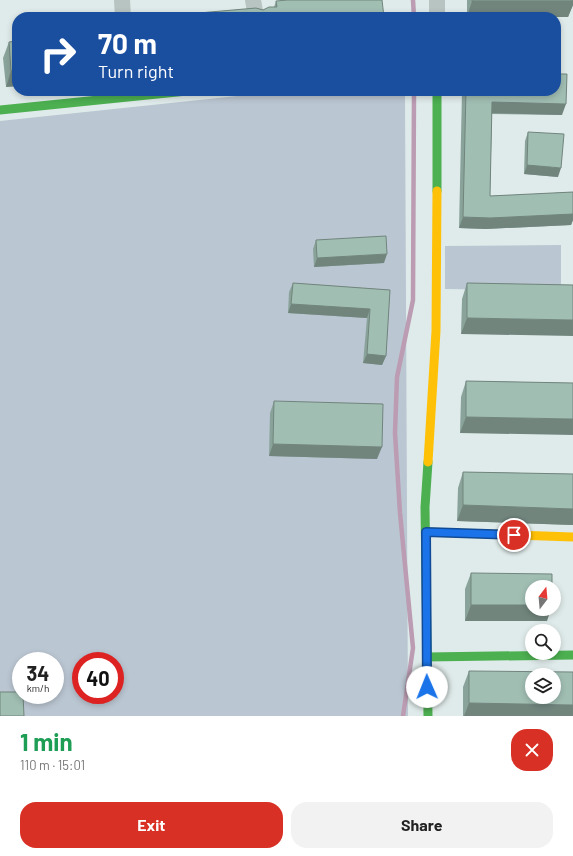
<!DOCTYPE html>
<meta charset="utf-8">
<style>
:root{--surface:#fff;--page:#f2f2f2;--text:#222;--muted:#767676;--accent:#d93025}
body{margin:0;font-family:Barlow,sans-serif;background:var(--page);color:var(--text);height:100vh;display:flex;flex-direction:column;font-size:15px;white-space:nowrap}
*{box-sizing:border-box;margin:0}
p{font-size:13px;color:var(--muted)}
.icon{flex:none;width:22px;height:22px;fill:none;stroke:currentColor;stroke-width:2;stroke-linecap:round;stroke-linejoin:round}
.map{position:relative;height:716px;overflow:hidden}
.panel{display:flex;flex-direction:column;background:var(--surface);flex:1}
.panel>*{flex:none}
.banner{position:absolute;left:12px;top:12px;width:549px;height:84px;border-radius:16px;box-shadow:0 2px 6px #0003;background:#1a4fa0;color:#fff;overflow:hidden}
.needle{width:26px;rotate:16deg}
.controls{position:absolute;left:525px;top:580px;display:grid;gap:8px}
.controls a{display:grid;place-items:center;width:36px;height:36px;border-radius:50%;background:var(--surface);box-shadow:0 2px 6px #0003;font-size:20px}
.speed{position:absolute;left:12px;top:652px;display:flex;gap:8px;font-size:20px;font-weight:700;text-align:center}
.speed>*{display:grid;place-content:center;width:52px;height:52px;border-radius:50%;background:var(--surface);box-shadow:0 2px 6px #0003;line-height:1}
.speed small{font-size:10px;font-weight:400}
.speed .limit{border:6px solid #d22;background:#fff;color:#111}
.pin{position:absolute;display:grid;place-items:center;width:34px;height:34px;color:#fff;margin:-17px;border:2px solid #fff;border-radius:50%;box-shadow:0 1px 4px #0007}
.me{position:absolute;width:44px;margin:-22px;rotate:359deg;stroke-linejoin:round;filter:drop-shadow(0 0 3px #0008)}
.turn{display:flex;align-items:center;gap:14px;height:84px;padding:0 20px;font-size:18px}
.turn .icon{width:52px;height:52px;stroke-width:2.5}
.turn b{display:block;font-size:28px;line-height:34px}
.round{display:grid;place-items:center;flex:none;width:42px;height:42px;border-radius:16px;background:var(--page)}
.headline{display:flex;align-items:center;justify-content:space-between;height:68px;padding:0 20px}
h1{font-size:24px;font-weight:700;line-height:30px;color:#1e9e55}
.button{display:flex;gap:8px;margin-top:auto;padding:8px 20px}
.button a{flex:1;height:46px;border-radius:16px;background:var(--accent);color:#fff;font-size:16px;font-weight:700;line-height:46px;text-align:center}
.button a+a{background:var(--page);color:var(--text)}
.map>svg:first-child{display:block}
.green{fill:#bac6d2;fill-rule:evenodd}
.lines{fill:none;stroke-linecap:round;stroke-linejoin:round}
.stream{stroke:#bb9cb2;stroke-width:4.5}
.street{stroke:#b8c4c1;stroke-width:16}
.fast{stroke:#4caf50;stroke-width:9}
.slow{stroke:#ffc107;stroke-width:9}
.wall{fill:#8aa39a}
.shaded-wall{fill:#71857d}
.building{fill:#a1beb3;stroke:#71857d;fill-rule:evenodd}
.route-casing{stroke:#114b97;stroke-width:10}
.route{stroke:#1a73e8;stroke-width:7}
</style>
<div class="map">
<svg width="573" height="716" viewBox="0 0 573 716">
<rect width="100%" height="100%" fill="#dfebea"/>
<!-- green -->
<path class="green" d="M 285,91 L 405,91 L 408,716 L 0,716 L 0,121 ZM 21,661 L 55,661 L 55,695 L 21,695 ZM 81,661 L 115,661 L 115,695 L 81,695 Z
M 561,245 L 561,291 L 445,289 L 445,246 Z"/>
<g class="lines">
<!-- stream -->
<path class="stream" d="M 413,0 L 414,17
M 403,716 L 413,648 L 400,513 L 395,433 L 397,377 L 413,300 L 414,91"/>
<!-- street -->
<path class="street" d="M 122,0 L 123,17
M 253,0 L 256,17
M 437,17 L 437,0"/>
<!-- fast -->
<path class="fast" d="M 0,110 L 187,91
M 437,191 L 437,91
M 428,462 L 425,507 L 428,716
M 427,657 L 573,655"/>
<!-- slow -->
<path class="slow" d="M 428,462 L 436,331 L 437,191
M 426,532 L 573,537"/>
</g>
<!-- wall -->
<path class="wall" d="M 467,0 L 573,0 L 573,5 L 568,17 L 467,17 Z
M 276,1 L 384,17 L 263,10 L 274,7 Z
M 17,41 L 17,86 L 6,87 L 3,58 L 9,42 Z
M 462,91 L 556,91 L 562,115 L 492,114 L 490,196 L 573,192 L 573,220 L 571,225 L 486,229 L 459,228 Z
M 528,132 L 558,177 L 524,174 L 525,141 Z
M 316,240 L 384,263 L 314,267 L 313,249 Z
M 293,283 L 390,290 L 386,356 L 382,365 L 363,363 L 367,318 L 288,313 L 289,292 Z
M 467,283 L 573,285 L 461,334 L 462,299 Z
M 466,381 L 573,383 L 460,433 L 461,397 Z
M 274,401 L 377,459 L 269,456 L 270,413 Z
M 463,472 L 573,474 L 573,525 L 457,521 L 458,488 Z
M 471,573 L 547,621 L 465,621 L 465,589 Z
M 469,671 L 573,716 L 463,716 L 463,687 Z"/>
<!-- shaded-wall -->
<path class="shaded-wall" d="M 472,1 L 573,1 L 573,5 L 568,17 L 467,17 Z
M 17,70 L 17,86 L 6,87 L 11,71 Z
M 492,102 L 566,104 L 562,115 L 488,113 Z
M 527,165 L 561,168 L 558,177 L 524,174 Z
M 573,214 L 573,220 L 571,225 L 486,229 L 459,228 L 463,217 Z
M 387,254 L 384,263 L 314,267 L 317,258 Z
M 291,304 L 370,309 L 367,318 L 288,313 Z
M 467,318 L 573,320 L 573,336 L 461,334 Z
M 367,354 L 386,356 L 382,365 L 363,363 Z
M 466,417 L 573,419 L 573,435 L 460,433 Z
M 273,444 L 382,447 L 377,459 L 269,456 Z
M 463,505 L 573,509 L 573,525 L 457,521 Z
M 471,605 L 532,605 L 532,609 L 551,609 L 547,621 L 465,621 Z
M 469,703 L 573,705 L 573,716 L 464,716 Z"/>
<!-- building -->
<path class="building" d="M 288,0 L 382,0 L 384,17 L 153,17 L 256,8 L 263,10 L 269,7 L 277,7 L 276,1 Z
M 472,0 L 573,0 L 573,1 L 472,1 Z
M 17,41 L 17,70 L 11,71 L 9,42 Z
M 556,74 L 567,74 L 566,104 L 492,102 L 490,196 L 573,192 L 573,214 L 490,218 L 463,217 L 466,91 L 556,91 Z
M 528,132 L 564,134 L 561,168 L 527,165 Z
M 386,236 L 387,254 L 317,258 L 316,240 Z
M 293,283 L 390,290 L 386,356 L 367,354 L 370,309 L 291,304 Z
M 467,283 L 573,285 L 573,320 L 467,318 Z
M 466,381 L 573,383 L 573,419 L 466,417 Z
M 274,401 L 383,404 L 382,447 L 273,444 Z
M 463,472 L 573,474 L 573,509 L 463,505 Z
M 471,573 L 552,574 L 552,587 L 532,587 L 532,605 L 471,605 Z
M 469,671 L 573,672 L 573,705 L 469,703 ZM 532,675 L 554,675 L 554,697 L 532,697 Z
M 0,692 L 21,692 L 21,695 L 23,695 L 24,716 L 0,716 Z"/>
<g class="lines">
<defs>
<path id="route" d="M 427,687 L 426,532 L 514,535"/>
</defs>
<!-- route casing -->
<use href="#route" class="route-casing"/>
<!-- route -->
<use href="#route" class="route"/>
</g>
</svg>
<div class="controls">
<a><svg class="needle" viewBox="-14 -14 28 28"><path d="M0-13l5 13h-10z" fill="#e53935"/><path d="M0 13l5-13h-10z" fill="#767676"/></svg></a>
<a><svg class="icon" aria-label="search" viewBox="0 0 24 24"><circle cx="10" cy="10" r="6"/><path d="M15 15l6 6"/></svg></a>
<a><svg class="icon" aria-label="layers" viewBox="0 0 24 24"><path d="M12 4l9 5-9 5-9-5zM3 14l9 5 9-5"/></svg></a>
</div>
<div class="speed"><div>34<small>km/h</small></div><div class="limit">40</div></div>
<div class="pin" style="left:514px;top:535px;background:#d93025"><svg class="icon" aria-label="arrive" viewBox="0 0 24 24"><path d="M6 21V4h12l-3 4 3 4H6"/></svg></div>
<svg class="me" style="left:427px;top:687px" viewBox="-20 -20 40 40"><circle r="19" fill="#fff"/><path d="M0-13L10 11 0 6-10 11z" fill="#1a73e8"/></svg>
<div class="banner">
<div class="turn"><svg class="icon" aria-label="right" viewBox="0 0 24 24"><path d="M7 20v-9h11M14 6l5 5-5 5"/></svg><div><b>70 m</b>Turn right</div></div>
</div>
</div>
<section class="panel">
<div class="headline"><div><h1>1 min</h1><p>110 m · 15:01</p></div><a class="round" style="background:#d93025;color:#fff"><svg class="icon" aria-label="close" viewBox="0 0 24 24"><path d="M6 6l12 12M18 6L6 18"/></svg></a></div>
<div class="button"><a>Exit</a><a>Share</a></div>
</section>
